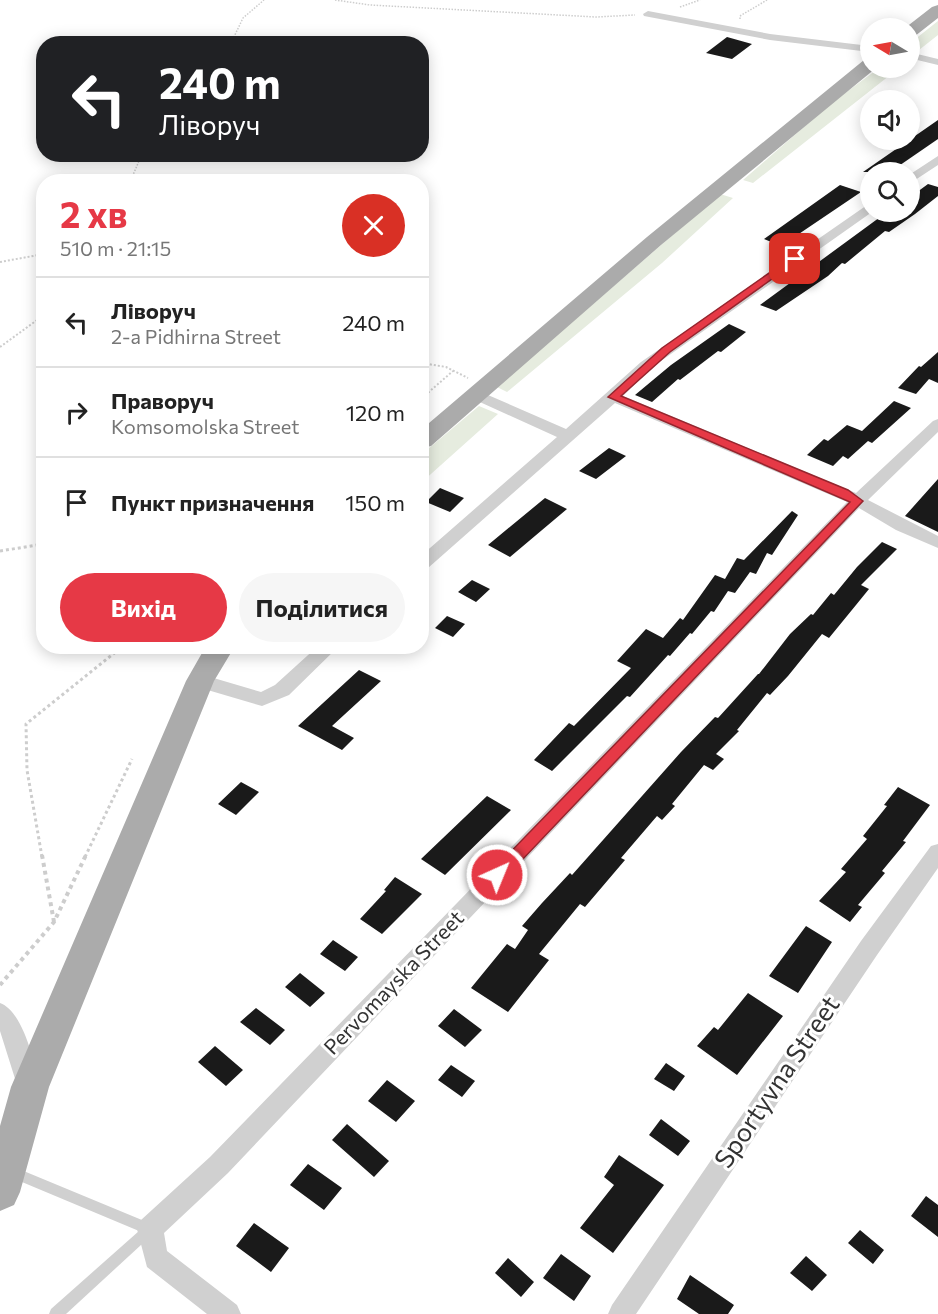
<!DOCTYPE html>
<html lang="uk">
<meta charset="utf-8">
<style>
:root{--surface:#fff;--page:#f6f6f6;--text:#222;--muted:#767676;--line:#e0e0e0;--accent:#e63946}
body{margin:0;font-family:Commissioner,sans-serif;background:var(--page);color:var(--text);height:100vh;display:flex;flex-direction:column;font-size:22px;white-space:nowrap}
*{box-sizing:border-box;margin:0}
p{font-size:20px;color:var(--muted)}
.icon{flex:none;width:33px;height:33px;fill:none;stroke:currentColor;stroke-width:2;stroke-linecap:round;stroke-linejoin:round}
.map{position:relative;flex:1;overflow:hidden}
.details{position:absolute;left:36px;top:174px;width:393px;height:480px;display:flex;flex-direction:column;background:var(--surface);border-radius:24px;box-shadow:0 3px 15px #0003}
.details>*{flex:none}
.banner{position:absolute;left:36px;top:36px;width:393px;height:126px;border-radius:24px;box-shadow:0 3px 15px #0003;background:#202124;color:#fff;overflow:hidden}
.needle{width:39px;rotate:280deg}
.controls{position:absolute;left:860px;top:18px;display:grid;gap:12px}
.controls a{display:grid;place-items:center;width:60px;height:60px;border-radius:50%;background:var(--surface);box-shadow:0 3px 15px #0003;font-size:30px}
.pin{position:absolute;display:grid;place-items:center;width:51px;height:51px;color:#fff;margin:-26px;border-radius:12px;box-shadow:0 3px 9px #0006}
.me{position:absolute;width:66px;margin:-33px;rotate:44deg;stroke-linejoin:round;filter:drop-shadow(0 0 4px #0008)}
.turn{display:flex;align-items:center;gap:21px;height:126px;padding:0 24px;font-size:27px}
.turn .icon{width:78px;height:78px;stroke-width:2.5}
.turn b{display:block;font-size:42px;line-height:51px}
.round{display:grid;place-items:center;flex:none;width:63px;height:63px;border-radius:32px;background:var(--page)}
.headline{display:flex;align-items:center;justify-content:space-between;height:102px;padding:0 24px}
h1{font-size:36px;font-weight:700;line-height:45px;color:var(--accent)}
.action{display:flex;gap:12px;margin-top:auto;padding:12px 24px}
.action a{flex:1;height:69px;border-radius:36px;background:var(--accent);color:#fff;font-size:24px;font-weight:700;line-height:69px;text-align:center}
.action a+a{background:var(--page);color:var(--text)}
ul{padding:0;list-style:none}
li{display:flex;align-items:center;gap:18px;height:90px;padding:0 24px;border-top:2px solid var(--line)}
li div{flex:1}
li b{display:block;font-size:22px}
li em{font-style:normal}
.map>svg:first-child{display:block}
.green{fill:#e6ecdf}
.building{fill:#1a1a1a}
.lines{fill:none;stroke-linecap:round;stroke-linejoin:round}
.path-far3{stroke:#cdcdcd;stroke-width:1.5;stroke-dasharray:1.5 1.5;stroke-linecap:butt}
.path-far2{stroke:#cdcdcd;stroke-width:2;stroke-dasharray:2 2;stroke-linecap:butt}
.path-far1{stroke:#cdcdcd;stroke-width:3;stroke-dasharray:3 3;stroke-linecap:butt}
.path{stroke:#cdcdcd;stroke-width:4;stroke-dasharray:4 4;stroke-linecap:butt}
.service{fill:#d0d0d0;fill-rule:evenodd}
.minor{fill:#d0d0d0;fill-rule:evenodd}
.primary{fill:#ababab;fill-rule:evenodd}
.route{fill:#e63946;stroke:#96252e;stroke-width:1.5}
.labels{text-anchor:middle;stroke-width:6;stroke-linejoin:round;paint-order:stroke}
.street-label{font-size:21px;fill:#333;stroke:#fff}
.near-street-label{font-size:26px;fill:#333;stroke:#fff}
</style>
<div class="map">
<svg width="938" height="1314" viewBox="0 0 938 1314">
<rect width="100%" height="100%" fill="#fff"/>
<!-- green -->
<path class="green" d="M 938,21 L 938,35 L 919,50 L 909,48 L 909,44 Z
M 879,68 L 899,68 L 753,183 L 743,180 L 829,105 Z
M 720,194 L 733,198 L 662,263 L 507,392 L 497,387 Z
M 479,406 L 498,414 L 422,482 L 422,454 Z"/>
<!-- building -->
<path class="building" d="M 727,37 L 752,44 L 732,59 L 706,53 Z
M 938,120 L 938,139 L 890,172 L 863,172 Z
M 928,184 L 938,187 L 938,196 L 915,214 L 889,232 L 885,231 L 845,264 L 842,263 L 828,276 L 776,311 L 760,305 L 887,212 L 909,212 L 909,198 Z
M 840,185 L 861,192 L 781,246 L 764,239 Z
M 729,324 L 746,332 L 721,352 L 718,351 L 680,380 L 678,379 L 652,402 L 635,395 L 671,365 Z
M 938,352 L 938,383 L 929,379 L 916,394 L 898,388 L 919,366 L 921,367 Z
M 894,401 L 911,408 L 872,443 L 868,441 L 848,459 L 843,456 L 833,466 L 807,455 L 824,439 L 828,441 L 847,425 L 862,431 Z
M 609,448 L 626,456 L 596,479 L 579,471 Z
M 938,479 L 938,532 L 905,516 Z
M 440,488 L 464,498 L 450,512 L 426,502 Z
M 545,498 L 567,509 L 510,557 L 488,545 Z
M 792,511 L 798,515 L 772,555 L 767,553 L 756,574 L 750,572 L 735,593 L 728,591 L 714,612 L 711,611 L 692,634 L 690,633 L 670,656 L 668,655 L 630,697 L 627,696 L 552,771 L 534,760 L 569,723 L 574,726 L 631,668 L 617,661 L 646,629 L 663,638 L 680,618 L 683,620 L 715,575 L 725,579 L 737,558 L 744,560 Z
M 882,542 L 897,549 L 861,585 L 869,589 L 856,605 L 829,638 L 822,634 L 788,676 L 770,695 L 767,693 L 737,730 L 739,731 L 716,754 L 724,759 L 713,770 L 704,765 L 672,804 L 675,806 L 662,820 L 657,816 L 621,858 L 625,860 L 585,907 L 580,904 L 539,954 L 549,960 L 508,1012 L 471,988 L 507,944 L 515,949 L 528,930 L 522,926 L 542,903 L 570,873 L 572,875 L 681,752 L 715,717 L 718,718 L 758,674 L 759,674 L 790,634 L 811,614 L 813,615 L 831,593 L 834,595 L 857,567 Z
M 472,580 L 490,589 L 476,602 L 458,592 Z
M 447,616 L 465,624 L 453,637 L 435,628 Z
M 359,670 L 381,681 L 332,726 L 354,738 L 342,750 L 298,726 Z
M 241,782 L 259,792 L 236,815 L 218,804 Z
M 898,787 L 930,805 L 903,841 L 906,842 L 882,871 L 885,873 L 858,905 L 862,907 L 850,922 L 819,901 L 846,872 L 841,869 L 867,839 L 863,836 L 887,806 L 884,805 Z
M 487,796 L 511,810 L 445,875 L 421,859 Z
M 395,877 L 422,894 L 382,934 L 360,919 L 386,891 L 384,890 Z
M 806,926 L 832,942 L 798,993 L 769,976 Z
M 333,940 L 358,957 L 345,971 L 320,954 Z
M 300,973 L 325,993 L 310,1007 L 285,987 Z
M 748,993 L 783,1016 L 737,1075 L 697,1046 L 714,1027 L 718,1030 Z
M 256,1008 L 285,1030 L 270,1045 L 240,1022 Z
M 454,1009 L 482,1030 L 465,1047 L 438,1026 Z
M 215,1046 L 243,1070 L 226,1086 L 198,1062 Z
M 666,1063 L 685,1076 L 674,1091 L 654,1079 Z
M 451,1065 L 475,1081 L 462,1097 L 438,1080 Z
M 387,1080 L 415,1101 L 396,1122 L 368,1101 Z
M 661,1119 L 690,1141 L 678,1156 L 649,1135 Z
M 347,1124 L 389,1161 L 374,1177 L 332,1140 Z
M 619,1155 L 664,1185 L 613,1253 L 580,1228 L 614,1185 L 604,1177 Z
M 308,1164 L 342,1188 L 324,1210 L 290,1185 Z
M 926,1196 L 938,1205 L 938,1237 L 911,1216 Z
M 254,1223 L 289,1248 L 271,1272 L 236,1246 Z
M 860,1230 L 884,1250 L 873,1264 L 848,1243 Z
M 561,1254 L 591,1276 L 574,1301 L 543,1278 Z
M 806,1256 L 827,1275 L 812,1291 L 790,1273 Z
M 508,1258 L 534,1282 L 521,1297 L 495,1273 Z
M 690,1275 L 734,1305 L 728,1314 L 699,1314 L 677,1299 Z"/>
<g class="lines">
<!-- path-far3 -->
<path class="path-far3" d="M 335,0 L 370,5 L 596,17 L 635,15
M 680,7 L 700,0
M 740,19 L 740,16 L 767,0
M 224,44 L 233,39 L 243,18 L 264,0
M 130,182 L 142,154"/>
<!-- path-far2 -->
<path class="path-far2" d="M 0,262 L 44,254
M 0,347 L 44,315
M 422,363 L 446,367 L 468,378
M 422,398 L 453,371"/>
<!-- path-far1 -->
<path class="path-far1" d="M 0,551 L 44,544
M 42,857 L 27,770 L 26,724 L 123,646
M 85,857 L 132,759"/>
<!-- path -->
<path class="path" d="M 42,855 L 54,922
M 0,985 L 54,922 L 86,855"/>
<!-- service -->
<path class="service" d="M 14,1167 L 154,1225 L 156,1229 L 154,1233 L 66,1314 L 49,1314 L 51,1309 L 139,1231 L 10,1177 L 8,1173 L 10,1169 Z"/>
<!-- minor -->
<path class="minor" d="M 648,11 L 770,34 L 870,46 L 870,52 L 770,40 L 644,16 L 643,14 Z
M 909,52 L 938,59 L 938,65 L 909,58 Z
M 938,156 L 938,165 L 909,184 L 909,175 Z
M 870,203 L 872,212 L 651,368 L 623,396 L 856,493 L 933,421 L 938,419 L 938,432 L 868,500 L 938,536 L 938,548 L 896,530 L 859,508 L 228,1173 L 164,1233 L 167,1251 L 237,1305 L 241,1314 L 207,1314 L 147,1267 L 137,1229 L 141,1220 L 210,1157 L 847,502 L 615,403 L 428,568 L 422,569 L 422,555 L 557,437 L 471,398 L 469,395 L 476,391 L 481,392 L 566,429 L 641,362 Z
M 318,646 L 339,646 L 289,695 L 262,706 L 194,686 L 191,681 L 194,676 L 200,674 L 261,692 L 275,685 Z
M 938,844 L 938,868 L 877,955 L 636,1314 L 608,1314 L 612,1305 L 861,941 L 931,846 Z
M 0,1003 C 24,1012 33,1062 41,1085 L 37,1093 L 29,1096 L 21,1093 L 17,1085 L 0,1031 Z"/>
<!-- primary -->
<path class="primary" d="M 938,5 L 938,18 L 915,36 L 909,38 L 909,28 L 905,28 L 932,7 Z
M 870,59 L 870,68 L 876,68 L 661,245 L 431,446 L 422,448 L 422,429 L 647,237 L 864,60 Z
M 206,646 L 235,646 L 214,681 L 49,1087 L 20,1192 L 14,1205 L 0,1211 L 0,1126 L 11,1087 L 186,681 Z"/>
</g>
<!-- route -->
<path class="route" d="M 792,257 L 800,259 L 670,352 L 621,396 L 848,490 L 863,501 L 503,880 L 497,882 L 492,880 L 490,875 L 492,871 L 850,502 L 608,397 L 662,348 Z"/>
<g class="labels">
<!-- street labels -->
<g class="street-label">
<text transform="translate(394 983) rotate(-46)" y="7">Pervomayska Street</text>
</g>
<!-- near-street labels -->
<g class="near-street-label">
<text transform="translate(777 1082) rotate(-56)" y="9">Sportyvna Street</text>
</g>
</g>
</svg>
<div class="controls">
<a><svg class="needle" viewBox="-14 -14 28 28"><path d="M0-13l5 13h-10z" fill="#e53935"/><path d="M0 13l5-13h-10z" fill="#767676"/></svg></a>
<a><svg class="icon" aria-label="sound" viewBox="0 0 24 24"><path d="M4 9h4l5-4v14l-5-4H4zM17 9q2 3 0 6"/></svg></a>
<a><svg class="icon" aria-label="search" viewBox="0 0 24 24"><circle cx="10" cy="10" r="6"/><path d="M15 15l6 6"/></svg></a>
</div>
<div class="pin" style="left:795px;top:259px;background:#d93025"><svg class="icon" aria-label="arrive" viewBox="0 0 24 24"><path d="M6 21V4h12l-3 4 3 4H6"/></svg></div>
<svg class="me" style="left:497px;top:875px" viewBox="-20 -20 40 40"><circle r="17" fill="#e63946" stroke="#fff" stroke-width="3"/><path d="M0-11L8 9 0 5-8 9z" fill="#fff"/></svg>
<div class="banner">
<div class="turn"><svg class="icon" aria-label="left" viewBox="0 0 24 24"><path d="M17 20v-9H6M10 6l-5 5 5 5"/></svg><div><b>240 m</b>Ліворуч</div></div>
</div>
<section class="details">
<div class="headline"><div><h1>2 хв</h1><p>510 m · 21:15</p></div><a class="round" style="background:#d93025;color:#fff"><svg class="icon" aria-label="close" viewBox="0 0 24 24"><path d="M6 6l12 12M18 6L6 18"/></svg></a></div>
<ul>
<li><svg class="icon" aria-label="left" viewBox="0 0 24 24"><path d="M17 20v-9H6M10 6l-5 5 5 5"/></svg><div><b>Ліворуч</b><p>2-a Pidhirna Street</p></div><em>240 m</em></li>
<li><svg class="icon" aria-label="right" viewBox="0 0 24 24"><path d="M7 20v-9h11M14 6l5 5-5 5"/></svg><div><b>Праворуч</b><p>Komsomolska Street</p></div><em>120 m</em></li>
<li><svg class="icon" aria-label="arrive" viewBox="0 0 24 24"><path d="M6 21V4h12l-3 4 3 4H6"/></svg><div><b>Пункт призначення</b></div><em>150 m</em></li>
</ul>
<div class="action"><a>Вихід</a><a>Поділитися</a></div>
</section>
</div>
